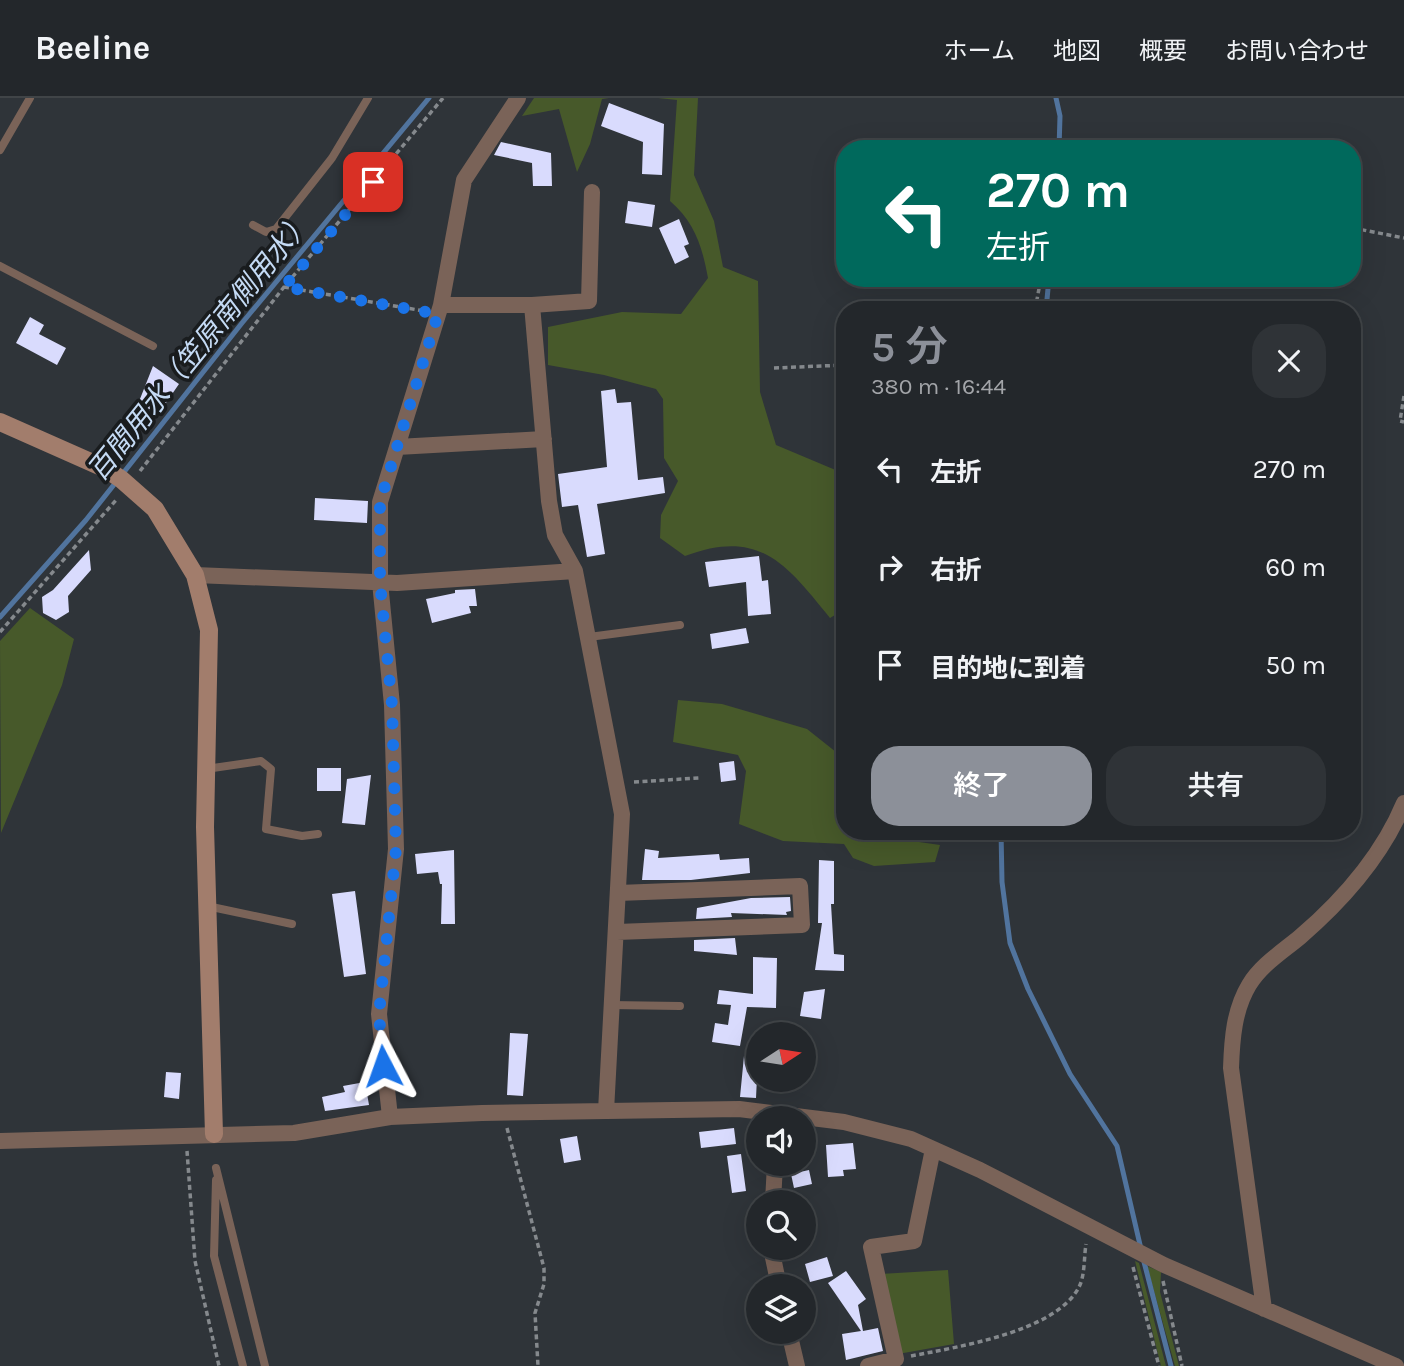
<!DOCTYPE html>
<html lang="ja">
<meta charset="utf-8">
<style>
:root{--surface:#23272b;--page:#2f3337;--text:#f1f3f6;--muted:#a3a5a9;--line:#404447;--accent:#8c9099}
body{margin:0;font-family:Karla,"Noto Sans JP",sans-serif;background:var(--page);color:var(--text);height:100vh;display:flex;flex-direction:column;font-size:26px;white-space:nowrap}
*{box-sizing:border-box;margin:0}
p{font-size:23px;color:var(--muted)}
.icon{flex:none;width:38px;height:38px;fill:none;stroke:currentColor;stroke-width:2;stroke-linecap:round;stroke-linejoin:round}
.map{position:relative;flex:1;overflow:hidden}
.panel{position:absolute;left:836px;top:203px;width:525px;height:539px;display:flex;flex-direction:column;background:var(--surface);border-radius:28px;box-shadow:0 7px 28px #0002,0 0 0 2px var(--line)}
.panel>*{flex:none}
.hud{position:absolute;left:836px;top:42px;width:525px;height:147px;border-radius:28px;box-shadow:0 7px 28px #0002,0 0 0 2px var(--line);background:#00695c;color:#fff;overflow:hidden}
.needle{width:46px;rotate:78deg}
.fabs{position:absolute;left:746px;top:924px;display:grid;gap:14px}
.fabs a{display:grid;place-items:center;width:70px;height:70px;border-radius:50%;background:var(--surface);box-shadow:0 7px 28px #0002,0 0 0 2px var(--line);font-size:35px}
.pin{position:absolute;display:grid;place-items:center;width:60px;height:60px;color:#fff;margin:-30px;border-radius:14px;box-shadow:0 4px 10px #0006}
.me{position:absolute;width:77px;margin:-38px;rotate:356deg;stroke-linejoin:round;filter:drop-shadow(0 0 5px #0008)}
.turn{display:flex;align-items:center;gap:24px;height:147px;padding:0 35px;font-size:32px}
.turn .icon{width:91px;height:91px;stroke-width:2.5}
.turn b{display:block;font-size:49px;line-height:60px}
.round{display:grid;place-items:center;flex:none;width:74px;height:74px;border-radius:28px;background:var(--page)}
.headline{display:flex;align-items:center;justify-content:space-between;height:119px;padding:0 35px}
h1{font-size:42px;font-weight:600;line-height:52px;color:var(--accent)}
.primary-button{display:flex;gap:14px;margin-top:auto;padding:14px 35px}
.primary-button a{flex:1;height:80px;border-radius:28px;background:var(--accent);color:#fff;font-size:28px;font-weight:600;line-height:80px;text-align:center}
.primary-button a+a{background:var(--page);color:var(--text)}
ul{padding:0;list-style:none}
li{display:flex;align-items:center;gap:21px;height:98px;padding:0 35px}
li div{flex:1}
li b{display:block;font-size:26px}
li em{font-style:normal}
header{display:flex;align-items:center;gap:42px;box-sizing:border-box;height:98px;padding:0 35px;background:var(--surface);border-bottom:2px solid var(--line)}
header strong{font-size:33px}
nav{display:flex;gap:38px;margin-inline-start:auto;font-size:24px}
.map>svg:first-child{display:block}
.green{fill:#47592a}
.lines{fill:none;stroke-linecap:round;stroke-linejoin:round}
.stream{stroke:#51749e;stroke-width:5}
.building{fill:#d9dbfd}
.path{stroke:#85898d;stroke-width:3.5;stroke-dasharray:5 3.5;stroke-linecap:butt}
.lane{stroke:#7a6358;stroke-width:8}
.street{stroke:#7a6358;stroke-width:16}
.secondary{stroke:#a27d6c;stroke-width:18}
.route{stroke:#1a73e8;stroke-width:12;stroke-dasharray:0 21.6}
.labels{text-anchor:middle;stroke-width:7;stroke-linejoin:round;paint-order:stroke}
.water-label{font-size:28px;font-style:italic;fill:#c4daf4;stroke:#191c1e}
</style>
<header>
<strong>Beeline</strong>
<nav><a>ホーム</a><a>地図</a><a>概要</a><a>お問い合わせ</a></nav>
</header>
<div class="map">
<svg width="1404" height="1268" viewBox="0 0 1404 1268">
<rect width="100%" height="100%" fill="#2f3439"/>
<!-- green -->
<path class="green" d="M 534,0 L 609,0 L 602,1 L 590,46 L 577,74 L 559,11 L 522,18 Z
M 658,0 L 698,0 L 694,77 L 714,123 L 723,169 L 758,183 L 760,294 L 776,347 L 845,376 L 845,511 L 830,520 C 786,466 760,430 685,458 L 660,440 L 661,417 L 678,383 L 664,360 L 663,301 L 656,291 L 604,277 L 548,267 L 548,229 L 622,214 L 681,216 L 708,180 C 702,148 695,125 670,103 L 677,2 Z
M 30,510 L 74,541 L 62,587 L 1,735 L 0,543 Z
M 678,602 L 722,606 L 807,631 L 841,658 L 838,713 L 845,717 L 845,733 L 880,733 L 898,741 L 940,747 L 935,764 L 874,768 L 853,760 L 844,746 L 783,743 L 739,726 L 746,673 L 738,657 L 673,644 Z
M 1135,1163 L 1139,1165 L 1166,1268 L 1161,1268 Z
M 1147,1168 L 1161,1174 L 1160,1194 L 1179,1268 L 1175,1268 Z
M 948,1172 L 954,1246 L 898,1256 L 880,1176 Z"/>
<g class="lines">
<!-- stream -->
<path class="stream" d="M 1056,0 L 1060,18 L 1059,51
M 1046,212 L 1049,180
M 0,519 L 86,422 L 242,225 L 429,0
M 1001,733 L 1002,784 L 1010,845 L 1028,891 L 1070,976 L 1117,1048 L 1141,1151
M 1143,1160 L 1171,1268"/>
</g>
<!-- building -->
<path class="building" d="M 609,5 L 664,26 L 662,77 L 642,76 L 643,44 L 601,28 Z
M 501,44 L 551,55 L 552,88 L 533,88 L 532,65 L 494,57 Z
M 628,103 L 655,107 L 652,129 L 625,125 Z
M 679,121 L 689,146 L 684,148 L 689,159 L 675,166 L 659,130 Z
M 30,219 L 44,227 L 39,236 L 66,250 L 57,267 L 16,245 Z
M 153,268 L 179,286 L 159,315 L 138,306 Z
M 615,291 L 617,305 L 631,304 L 638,382 L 663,379 L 665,395 L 597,406 L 605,456 L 587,459 L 578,407 L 562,409 L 558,376 L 607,369 L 601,293 Z
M 315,400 L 368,403 L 367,425 L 314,422 Z
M 89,452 L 91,472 L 68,498 L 69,514 L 56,522 L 43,515 L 42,499 L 53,492 Z
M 759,458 L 762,483 L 768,482 L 771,516 L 748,518 L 746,484 L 709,489 L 705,464 Z
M 475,491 L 477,508 L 469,508 L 471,515 L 432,525 L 426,501 L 455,495 L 455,492 Z
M 746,530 L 749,545 L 712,551 L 710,536 Z
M 734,663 L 736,682 L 721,684 L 719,665 Z
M 317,670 L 341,670 L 341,693 L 317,693 Z
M 371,677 L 365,727 L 342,725 L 347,681 Z
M 645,751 L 659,753 L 658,760 L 719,756 L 720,762 L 749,760 L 750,775 L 691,782 L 642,782 Z
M 454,752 L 455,826 L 441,826 L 442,786 L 440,786 L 438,774 L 417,776 L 415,756 Z
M 819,762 L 834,763 L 834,806 L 831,806 L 834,856 L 844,857 L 844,873 L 815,872 L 822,825 L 818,825 Z
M 355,793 L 366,876 L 344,879 L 332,796 Z
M 790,799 L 791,813 L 786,814 L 787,817 L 731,815 L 732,819 L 696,821 L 697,810 L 751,800 Z
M 735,840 L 737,857 L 694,853 L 694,842 Z
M 753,859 L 777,860 L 776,910 L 747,909 L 740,948 L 712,944 L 715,925 L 728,927 L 731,907 L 717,906 L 719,892 L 753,896 Z
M 825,891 L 821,921 L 800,918 L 804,894 Z
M 510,935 L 528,936 L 523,998 L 507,997 Z
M 744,958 L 758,959 L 756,1000 L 740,999 Z
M 166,974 L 181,975 L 179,1001 L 164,999 Z
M 365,984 L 369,1007 L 325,1013 L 322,999 L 345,994 L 343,988 Z
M 734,1030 L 736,1046 L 701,1050 L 699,1034 Z
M 577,1038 L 581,1062 L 564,1065 L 560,1041 Z
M 853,1045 L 856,1071 L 843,1072 L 844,1078 L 828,1079 L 826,1047 Z
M 741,1056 L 746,1093 L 732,1095 L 727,1058 Z
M 809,1072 L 812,1086 L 794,1090 L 791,1076 Z
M 827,1159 L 833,1178 L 810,1184 L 805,1166 Z
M 846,1173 L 866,1201 L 858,1207 L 863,1233 L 878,1230 L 883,1253 L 846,1262 L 842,1236 L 861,1233 L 828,1185 Z"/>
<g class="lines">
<!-- path -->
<path class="path" d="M 1353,130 L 1404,140
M 284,189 L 424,213
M 1035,212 L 1041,180
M 774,270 L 845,267
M 1404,298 L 1400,323 L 1404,324
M 140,373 L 284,189 L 443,0
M 0,534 L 117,401
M 634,684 L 699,680
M 507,1030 L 544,1170 L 544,1186 L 535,1215 L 538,1268
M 187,1053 L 195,1163 L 219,1268
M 1133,1169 L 1159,1268
M 1163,1183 L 1182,1268
M 911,1258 C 957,1249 1056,1234 1079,1189 C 1085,1178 1084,1158 1086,1146"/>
<!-- lane -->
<path class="lane" d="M 0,52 L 30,0
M 253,127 L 266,134 L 276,131 L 332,60 L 368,0
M 0,168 L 153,248
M 589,539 L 680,527
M 206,671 L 261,663 L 271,671 L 266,731 L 302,738 L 318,736
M 207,808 L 292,826
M 610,907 L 680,908
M 216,1070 L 265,1268
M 216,1082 L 214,1158 L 243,1268"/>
<!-- street -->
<path class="street" d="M 441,207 L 532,207 L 589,203 L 592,94
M 532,207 L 549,403 L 555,437 L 575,473
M 397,349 L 544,341
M 195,477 L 397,485 L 575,473 L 622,716 L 606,1013
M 617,834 L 802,827 L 800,788 L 618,795
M 390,1019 L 379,916 L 396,751 L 392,607 L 380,484 L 380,404 L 441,207 L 464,82 L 518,0
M 0,1043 L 294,1035 L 390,1019 L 482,1015 L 739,1011 L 844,1024 L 911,1041 L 980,1072 L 1164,1167 L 1396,1268
M 773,1104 L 775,1066
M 771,1150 L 779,1188
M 1264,1211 L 1231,970 C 1232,941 1234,912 1249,887 C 1261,867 1282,854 1300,839 C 1343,802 1382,758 1404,705
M 789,1234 L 797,1268
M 868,1268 L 896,1261 L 871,1149 L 914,1143 L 933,1051"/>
<!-- secondary -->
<path class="secondary" d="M 0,324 L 104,370 L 121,381 L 155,411 L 195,477 L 209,532 L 205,729 L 214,1036"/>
</g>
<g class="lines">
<!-- route -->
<path class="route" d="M 373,84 L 284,189 L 438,216 L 380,404 L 380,484 L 392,607 L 396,751 L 379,916 L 383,968"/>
</g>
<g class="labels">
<!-- water labels -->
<g class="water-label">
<text transform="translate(199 248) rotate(-51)" y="10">百間用水（笠原南側用水）</text>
</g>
</g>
</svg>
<div class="fabs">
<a><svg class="needle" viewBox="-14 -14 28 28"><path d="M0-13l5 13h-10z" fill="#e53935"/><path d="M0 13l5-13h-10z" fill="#a3a5a9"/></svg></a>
<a><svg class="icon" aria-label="sound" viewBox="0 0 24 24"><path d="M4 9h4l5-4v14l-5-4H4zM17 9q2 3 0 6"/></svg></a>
<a><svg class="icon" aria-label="search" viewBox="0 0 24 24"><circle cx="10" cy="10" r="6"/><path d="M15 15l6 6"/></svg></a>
<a><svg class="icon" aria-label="layers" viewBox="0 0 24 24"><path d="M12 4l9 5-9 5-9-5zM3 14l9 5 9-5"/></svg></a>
</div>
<div class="pin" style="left:373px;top:84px;background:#d93025"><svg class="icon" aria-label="arrive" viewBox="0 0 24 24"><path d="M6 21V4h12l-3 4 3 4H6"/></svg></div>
<svg class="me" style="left:383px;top:968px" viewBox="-20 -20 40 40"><path d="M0-17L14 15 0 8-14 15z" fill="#1a73e8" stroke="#fff" stroke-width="4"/></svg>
<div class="hud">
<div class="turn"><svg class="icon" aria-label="left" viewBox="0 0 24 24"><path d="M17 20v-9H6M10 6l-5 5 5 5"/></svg><div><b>270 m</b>左折</div></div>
</div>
<section class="panel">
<div class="headline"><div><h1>5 分</h1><p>380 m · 16:44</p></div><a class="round"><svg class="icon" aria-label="close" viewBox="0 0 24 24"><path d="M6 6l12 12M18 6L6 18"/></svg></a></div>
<ul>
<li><svg class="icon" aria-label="left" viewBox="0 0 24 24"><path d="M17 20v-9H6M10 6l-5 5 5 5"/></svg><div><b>左折</b></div><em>270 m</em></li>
<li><svg class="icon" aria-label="right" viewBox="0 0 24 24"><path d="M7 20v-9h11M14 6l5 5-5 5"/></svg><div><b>右折</b></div><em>60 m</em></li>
<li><svg class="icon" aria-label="arrive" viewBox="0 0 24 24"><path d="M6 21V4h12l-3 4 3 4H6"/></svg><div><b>目的地に到着</b></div><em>50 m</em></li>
</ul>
<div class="primary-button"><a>終了</a><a>共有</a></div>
</section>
</div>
